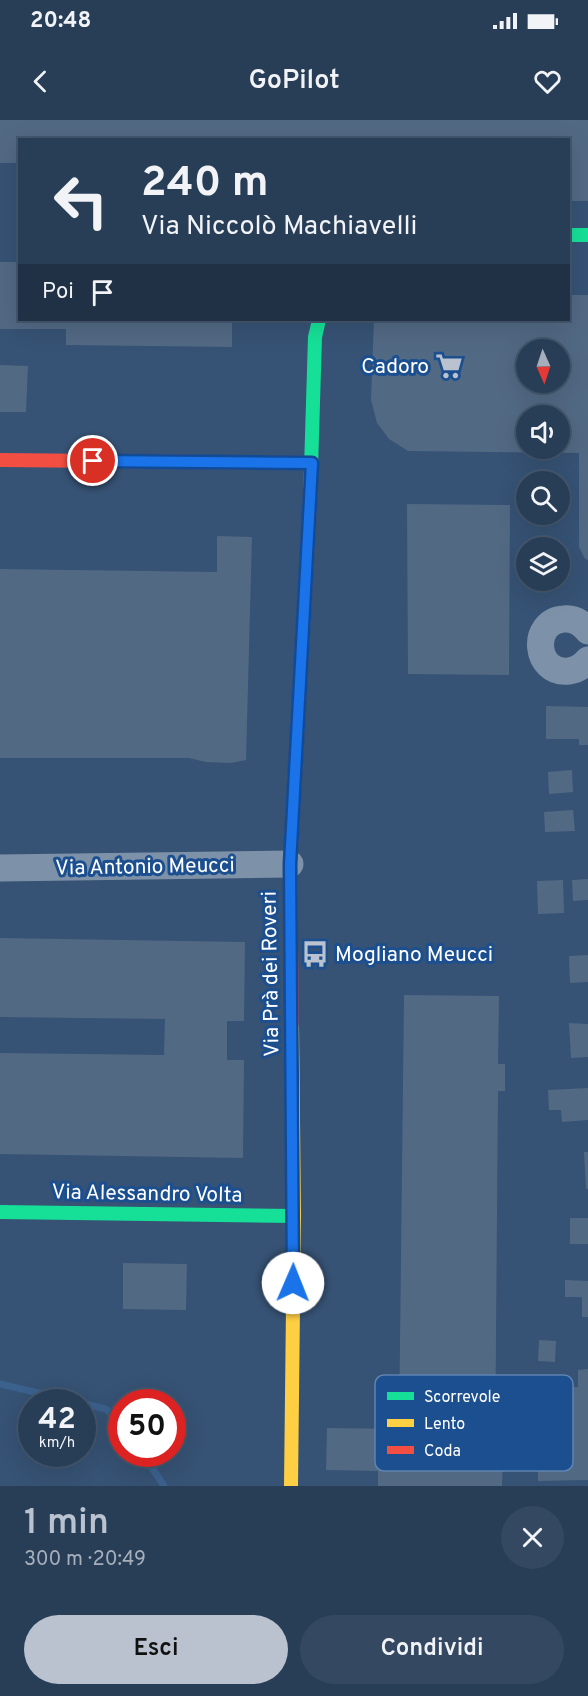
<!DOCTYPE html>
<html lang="it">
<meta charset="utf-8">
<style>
:root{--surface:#283e57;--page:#344961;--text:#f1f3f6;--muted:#a5aeba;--line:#44576d;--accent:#b9c2ce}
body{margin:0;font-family:Overpass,sans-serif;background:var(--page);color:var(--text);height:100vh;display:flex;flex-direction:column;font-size:22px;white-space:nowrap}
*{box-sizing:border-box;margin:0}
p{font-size:20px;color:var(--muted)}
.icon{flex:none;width:33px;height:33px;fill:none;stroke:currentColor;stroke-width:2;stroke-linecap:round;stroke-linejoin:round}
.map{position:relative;height:1366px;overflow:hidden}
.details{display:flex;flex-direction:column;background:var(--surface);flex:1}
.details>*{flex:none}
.banner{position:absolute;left:18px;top:18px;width:552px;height:183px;border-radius:0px;box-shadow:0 6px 24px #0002,0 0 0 2px var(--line);background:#283e57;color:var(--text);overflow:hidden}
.needle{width:39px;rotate:177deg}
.buttons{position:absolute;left:516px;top:219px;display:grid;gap:12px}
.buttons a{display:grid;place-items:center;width:54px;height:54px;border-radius:50%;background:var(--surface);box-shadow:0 6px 24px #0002,0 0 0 2px var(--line);font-size:30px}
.speed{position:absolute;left:18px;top:1269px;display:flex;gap:12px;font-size:30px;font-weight:700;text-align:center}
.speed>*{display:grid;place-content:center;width:78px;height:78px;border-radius:50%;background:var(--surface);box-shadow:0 6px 24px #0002,0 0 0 2px var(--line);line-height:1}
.speed small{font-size:15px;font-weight:400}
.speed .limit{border:9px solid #d22;background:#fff;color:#111}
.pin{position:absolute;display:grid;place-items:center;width:51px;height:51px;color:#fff;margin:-26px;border:3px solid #fff;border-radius:50%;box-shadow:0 2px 6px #0007}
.me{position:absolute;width:66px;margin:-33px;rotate:1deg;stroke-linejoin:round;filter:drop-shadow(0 0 4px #0008)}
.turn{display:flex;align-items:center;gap:21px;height:126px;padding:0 24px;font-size:27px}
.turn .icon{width:78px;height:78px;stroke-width:2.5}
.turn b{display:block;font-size:42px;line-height:51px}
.then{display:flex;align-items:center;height:57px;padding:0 24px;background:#0003;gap:12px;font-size:22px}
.round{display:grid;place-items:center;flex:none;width:63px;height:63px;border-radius:32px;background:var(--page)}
.head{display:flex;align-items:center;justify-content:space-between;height:102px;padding:0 24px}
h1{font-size:36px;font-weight:600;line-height:45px;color:var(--accent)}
.button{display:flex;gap:12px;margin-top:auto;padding:12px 24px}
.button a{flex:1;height:69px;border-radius:36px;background:var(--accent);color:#111;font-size:24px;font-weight:600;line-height:69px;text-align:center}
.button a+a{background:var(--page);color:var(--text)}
.status{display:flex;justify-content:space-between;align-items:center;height:42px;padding:0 30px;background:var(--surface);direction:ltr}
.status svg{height:16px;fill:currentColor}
header{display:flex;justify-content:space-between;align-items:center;height:78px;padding:0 24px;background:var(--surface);font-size:27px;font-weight:600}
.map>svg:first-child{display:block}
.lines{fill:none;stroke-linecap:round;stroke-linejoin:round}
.stream{stroke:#3b618d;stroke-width:7}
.building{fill:#526984;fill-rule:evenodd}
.street{stroke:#7d92a8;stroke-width:27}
.fast{stroke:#16e098;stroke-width:14}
.slow{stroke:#ffcf43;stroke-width:14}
.jam{stroke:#f24e42;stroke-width:14}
.route-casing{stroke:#114b97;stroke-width:15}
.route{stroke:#1a73e8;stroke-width:10}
.labels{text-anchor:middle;stroke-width:6;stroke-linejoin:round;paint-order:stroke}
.poi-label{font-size:21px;fill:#fff;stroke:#1b4f8f;text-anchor:end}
.street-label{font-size:21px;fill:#fff;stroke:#1b4f8f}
.key{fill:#1b4f8f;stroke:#5f84b1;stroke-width:1.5}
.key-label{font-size:16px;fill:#fff}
</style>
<div class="status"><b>20:48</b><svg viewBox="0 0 49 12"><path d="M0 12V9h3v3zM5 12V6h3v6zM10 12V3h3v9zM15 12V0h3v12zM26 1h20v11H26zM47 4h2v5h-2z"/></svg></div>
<header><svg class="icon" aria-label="back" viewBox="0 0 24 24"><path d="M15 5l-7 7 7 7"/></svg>GoPilot<svg class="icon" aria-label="heart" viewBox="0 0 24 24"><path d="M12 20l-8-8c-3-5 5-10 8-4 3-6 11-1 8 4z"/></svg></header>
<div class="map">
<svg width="588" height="1366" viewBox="0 0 588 1366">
<rect width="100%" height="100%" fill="#365274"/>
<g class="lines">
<!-- stream -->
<path class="stream" d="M 0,1264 L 106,1289 L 122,1305
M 143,1334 L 164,1366"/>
</g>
<!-- building -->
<path class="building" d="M 0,0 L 588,0 L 588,81 L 568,81 L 568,20 L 20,20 L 20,43 L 0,43 Z
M 0,142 L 20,142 L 20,200 L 232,200 L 232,227 L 66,225 L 66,209 L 0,209 Z
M 568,175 L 588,175 L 588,440 L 585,439 L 579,427 L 579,333 L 408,331 L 389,319 L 377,303 L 371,280 L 374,200 L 568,200 ZM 526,230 L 560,230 L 560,262 L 526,262 ZM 526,296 L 560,296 L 560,328 L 526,328 Z
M 0,245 L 28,246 L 26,292 L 0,292 Z
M 407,384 L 510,385 L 509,555 L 408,554 Z
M 217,416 L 252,417 L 246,640 L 231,643 L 206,642 L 189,638 L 0,638 L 0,449 L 217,452 Z
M 546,586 L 588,587 L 588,625 L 579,625 L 579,619 L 546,619 Z
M 572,650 L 573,672 L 549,674 L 548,652 Z
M 573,690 L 575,711 L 545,712 L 544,692 Z
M 588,759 L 588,780 L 573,781 L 572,760 Z
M 563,760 L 564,793 L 538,794 L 537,761 Z
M 0,818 L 245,822 L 244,901 L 227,901 L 227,940 L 244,940 L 243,1038 L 0,1034 L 0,933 L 164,935 L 165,899 L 0,897 Z
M 588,835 L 588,862 L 570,863 L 569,836 Z
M 404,875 L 499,876 L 498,944 L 505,944 L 505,971 L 498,971 L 495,1337 L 503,1337 L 502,1366 L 378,1366 L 378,1351 L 326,1350 L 327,1308 L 399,1309 Z
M 569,903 L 588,904 L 588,937 L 571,938 Z
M 588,968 L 588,1000 L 562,1002 L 561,990 L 549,990 L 548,970 Z
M 584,1032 L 588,1032 L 588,1069 L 586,1069 Z
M 570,1098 L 588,1098 L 588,1124 L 570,1124 Z
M 123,1143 L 187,1144 L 186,1190 L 123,1189 Z
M 565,1160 L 588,1161 L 588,1197 L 582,1197 L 582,1177 L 565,1177 Z
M 539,1220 L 556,1221 L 555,1242 L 538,1241 Z
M 588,1249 L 588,1360 L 538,1361 L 536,1268 L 578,1267 L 578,1250 Z"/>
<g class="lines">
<!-- street -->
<path class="street" d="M 588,511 C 582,503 574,498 564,499 C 530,501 534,555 569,551 C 577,550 583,546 588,540
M 0,748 L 290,744"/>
<!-- fast -->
<path class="fast" d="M 568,115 L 588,115
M 310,381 L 315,217 L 319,200
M 0,1092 L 294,1096"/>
<!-- slow -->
<path class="slow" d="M 291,1366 L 294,1096 L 292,903"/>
<!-- jam -->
<path class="jam" d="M 0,340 L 312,343
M 292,903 L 290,744 L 310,381"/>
</g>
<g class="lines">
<defs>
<path id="route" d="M 93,341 L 312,343 L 290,744 L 293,1163"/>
</defs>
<!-- route casing -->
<use href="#route" class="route-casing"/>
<!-- route -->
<use href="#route" class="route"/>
</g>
<!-- icons -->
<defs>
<symbol id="supermarket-bare" viewBox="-9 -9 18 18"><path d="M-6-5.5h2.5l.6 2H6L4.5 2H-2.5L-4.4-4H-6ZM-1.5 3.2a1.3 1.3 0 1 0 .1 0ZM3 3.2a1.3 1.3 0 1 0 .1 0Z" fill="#b9c2ce" stroke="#1b4f8f" stroke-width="2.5" paint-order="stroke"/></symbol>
<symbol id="bus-bare" viewBox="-9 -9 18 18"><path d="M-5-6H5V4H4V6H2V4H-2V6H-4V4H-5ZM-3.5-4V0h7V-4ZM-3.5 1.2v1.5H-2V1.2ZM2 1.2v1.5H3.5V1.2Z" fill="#b9c2ce" stroke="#1b4f8f" stroke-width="2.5" paint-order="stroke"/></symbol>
</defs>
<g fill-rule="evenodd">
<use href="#supermarket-bare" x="430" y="227" width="38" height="38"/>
<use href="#bus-bare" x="296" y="815" width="38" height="38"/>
</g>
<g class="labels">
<!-- poi labels -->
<g class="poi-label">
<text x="429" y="253">Cadoro</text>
<text x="335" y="841" text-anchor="start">Mogliano Meucci</text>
</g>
<!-- street labels -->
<g class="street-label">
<text transform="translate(145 746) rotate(-1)" y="7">Via Antonio Meucci</text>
<text transform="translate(270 854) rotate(-91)" y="7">Via Prà dei Roveri</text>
<text transform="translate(147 1073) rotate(1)" y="7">Via Alessandro Volta</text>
</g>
</g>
<!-- legend -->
<rect x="375" y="1255" width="198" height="96" rx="9" class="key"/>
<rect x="387" y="1272" width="27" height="8" fill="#16e098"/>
<rect x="387" y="1299" width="27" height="8" fill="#ffcf43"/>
<rect x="387" y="1326" width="27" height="8" fill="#f24e42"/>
<g class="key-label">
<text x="424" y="1282">Scorrevole</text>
<text x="424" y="1309">Lento</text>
<text x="424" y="1336">Coda</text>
</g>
</svg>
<div class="buttons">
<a><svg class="needle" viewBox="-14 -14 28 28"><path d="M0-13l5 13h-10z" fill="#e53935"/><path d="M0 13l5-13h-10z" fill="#a5aeba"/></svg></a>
<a><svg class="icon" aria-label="sound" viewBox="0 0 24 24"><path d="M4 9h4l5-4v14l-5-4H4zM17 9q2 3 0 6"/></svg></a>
<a><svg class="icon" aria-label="search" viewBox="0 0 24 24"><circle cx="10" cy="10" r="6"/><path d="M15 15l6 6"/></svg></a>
<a><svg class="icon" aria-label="layers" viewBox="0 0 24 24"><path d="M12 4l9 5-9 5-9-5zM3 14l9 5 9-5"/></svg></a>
</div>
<div class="speed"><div>42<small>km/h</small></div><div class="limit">50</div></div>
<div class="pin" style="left:93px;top:341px;background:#d93025"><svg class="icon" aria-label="arrive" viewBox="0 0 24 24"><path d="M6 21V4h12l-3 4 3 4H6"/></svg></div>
<svg class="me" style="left:293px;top:1163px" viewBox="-20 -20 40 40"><circle r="19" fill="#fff"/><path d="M0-13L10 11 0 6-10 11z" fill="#1a73e8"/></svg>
<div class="banner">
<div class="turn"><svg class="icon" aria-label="left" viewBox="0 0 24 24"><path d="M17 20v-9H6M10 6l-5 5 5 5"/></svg><div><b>240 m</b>Via Niccolò Machiavelli</div></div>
<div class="then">Poi<svg class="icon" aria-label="arrive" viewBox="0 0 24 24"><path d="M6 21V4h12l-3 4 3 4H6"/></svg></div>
</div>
</div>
<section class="details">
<div class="head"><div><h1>1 min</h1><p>300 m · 20:49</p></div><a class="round"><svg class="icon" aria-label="close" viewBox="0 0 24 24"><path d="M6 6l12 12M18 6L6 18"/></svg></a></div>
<div class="button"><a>Esci</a><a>Condividi</a></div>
</section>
